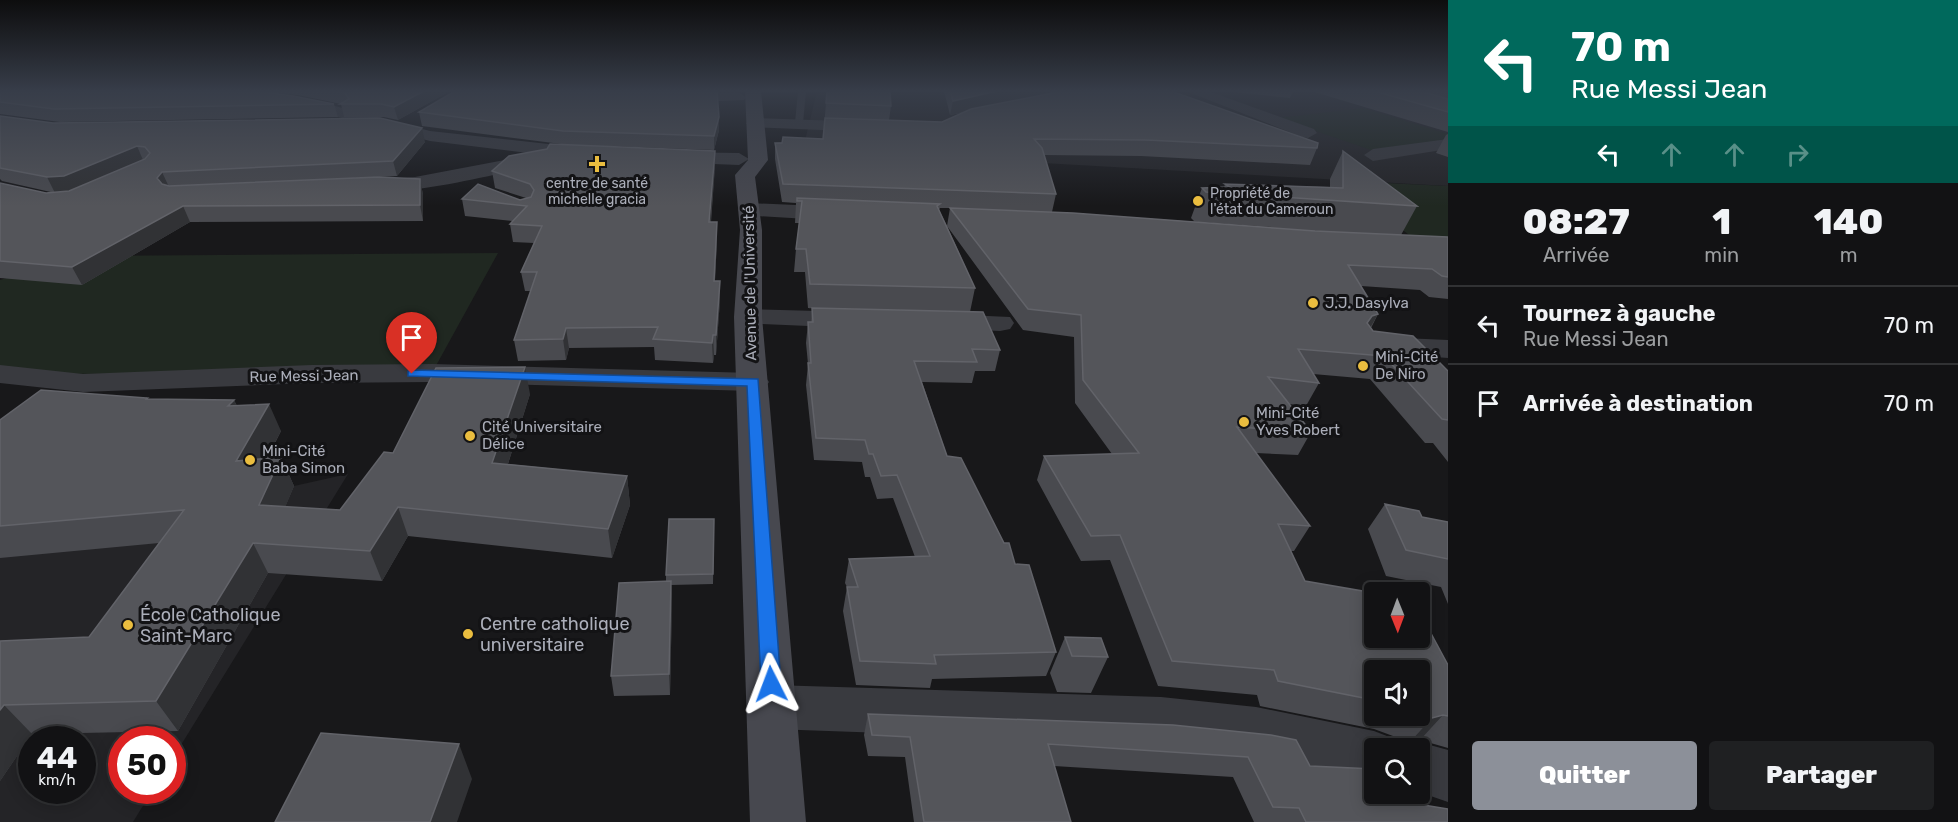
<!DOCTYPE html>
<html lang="fr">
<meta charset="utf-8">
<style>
:root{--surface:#121214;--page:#1f2022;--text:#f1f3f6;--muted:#9c9ea0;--line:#313234;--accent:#8c9099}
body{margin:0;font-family:Rubik,sans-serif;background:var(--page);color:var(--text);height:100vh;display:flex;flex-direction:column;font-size:22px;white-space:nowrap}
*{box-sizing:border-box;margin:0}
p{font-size:20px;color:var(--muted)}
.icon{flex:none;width:33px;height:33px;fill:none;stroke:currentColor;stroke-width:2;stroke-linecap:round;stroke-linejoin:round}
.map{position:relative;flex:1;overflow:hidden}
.side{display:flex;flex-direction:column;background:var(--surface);width:510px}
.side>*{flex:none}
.guide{background:#00695c;color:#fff;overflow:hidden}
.needle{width:39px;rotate:179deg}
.fabs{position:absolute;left:1364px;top:582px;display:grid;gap:12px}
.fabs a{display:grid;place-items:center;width:66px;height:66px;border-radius:6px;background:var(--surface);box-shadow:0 3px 15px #0003,0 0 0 2px var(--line);font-size:30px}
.speed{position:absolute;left:18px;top:726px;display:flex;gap:12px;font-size:30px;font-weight:700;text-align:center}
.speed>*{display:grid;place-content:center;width:78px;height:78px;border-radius:50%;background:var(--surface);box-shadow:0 3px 15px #0003,0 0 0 2px var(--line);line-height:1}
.speed small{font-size:15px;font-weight:400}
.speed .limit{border:9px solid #d22;background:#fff;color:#111}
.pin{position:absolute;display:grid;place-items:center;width:51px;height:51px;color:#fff;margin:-62px -26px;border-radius:50% 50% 50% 0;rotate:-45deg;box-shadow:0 0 6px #0007}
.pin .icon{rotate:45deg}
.me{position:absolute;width:66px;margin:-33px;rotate:357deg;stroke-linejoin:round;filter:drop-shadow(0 0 4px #0008)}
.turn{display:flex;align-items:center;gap:21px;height:126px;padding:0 24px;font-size:27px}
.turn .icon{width:78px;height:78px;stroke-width:2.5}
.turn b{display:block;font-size:42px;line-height:51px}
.lanes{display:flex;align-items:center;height:57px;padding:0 24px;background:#0003;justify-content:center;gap:30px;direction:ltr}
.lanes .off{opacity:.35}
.eta{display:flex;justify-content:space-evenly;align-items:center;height:102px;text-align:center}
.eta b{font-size:36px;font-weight:800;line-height:42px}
.action{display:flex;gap:12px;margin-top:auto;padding:12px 24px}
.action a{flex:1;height:69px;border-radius:6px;background:var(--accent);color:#fff;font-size:24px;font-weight:800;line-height:69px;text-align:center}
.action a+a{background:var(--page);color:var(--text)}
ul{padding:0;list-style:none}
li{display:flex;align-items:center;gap:18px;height:78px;padding:0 24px;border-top:2px solid var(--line)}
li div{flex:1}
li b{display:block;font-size:22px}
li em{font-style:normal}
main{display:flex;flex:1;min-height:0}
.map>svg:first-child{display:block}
.built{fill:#242427;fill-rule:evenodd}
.green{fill:#202821}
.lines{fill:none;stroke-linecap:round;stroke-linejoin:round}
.lane{fill:#393a3f;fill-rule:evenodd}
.street{fill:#393a3f;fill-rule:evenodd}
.secondary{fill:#47484f;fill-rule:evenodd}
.wall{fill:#494a4f;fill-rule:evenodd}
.shaded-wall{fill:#313235}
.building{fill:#54555a;stroke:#626369;stroke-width:1.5}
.route{fill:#1a73e8;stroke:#114b97;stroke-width:1.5}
.poi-dot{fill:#eabd3f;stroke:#131315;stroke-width:2}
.labels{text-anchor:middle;stroke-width:6;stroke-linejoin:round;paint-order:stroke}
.far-poi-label{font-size:14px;fill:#abaeb9;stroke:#131315}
.street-label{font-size:15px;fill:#abaeb9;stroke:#131315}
.poi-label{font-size:15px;fill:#abaeb9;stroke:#131315;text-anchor:start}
.near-poi-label{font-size:18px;fill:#abaeb9;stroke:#131315;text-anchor:start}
</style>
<main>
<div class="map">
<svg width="1448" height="822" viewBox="0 0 1448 822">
<rect width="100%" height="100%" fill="#18181a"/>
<!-- built -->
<path class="built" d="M 817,91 L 1448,91 L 1448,186 L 936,157 L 802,153 Z
M 348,474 L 173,758 L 172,740 L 122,740 L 122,790 L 152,791 L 133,822 L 0,822 L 0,508 L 294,486 ZM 32,740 L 82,740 L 82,790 L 32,790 Z"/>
<!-- green -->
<path class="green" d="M 1364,108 L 1448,134 L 1448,141 L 1374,151 L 1278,118 Z
M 1340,181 L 1448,186 L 1448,245 L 1422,245 Z
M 498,253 L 432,373 L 0,374 L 0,280 L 81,256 Z"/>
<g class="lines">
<!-- lane -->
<path class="lane" d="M 798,91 L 806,91 L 803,123 L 799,126 L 795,123 Z"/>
<!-- street -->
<path class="street" d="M 213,91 L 258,91 L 297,96 L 430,131 L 584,148 L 593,154 L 584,160 L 546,155 L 549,159 L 546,163 L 539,165 C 499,173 406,198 370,189 L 367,185 L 370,181 L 415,177 L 536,154 L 430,141 L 296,106 L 220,96 Z
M 1186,91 L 1208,91 L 1314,129 L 1317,133 L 1308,138 L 1302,137 Z
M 738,92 L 746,97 L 744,100 L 674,103 L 666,98 L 674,93 Z
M 755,118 L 870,122 L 879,127 L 870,132 L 749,127 L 746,123 Z
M 1448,139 L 1448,149 L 1373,161 L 1364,155 L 1373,149 Z
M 669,152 L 739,153 L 749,159 L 739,165 L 662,162 L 660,158 L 662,154 Z
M 749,203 L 841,207 L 849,209 L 852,214 L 849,219 L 841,221 L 741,215 L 738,210 L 741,205 Z
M 748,309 L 855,312 L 865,314 L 869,320 L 865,326 L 855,328 L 738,323 L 734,317 L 738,311 Z
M 942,314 L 1010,317 L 1014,323 L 1010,329 L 1000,331 L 932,328 L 928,322 L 932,316 Z
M 1380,337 L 1448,340 L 1448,358 L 1370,352 L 1365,346 L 1370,340 Z
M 432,364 L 753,373 L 764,375 L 769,382 L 764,389 L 753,391 L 432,382 L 312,383 L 83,392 L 0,383 L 0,365 L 83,374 L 312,365 Z
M 772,685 L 1161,697 L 1256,707 L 1374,731 L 1392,738 L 1397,748 L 1374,748 L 1374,781 L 1256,753 L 1161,743 L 772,729 L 755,723 L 747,707 L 755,691 Z
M 1419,742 L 1448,750 L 1448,802 L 1419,792 L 1419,748 L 1402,748 Z"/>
<!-- secondary -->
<path class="secondary" d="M 745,91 L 761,91 L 768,160 L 755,177 L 762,230 L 762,317 L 806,822 L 750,822 L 734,317 L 740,230 L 735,175 L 748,160 Z"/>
</g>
<!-- wall -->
<path class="wall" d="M 0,91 L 450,91 L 398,120 L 384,117 L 344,117 L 341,104 L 298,95 L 266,92 L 334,104 L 338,117 L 60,122 L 0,114 Z
M 827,91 L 891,106 L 889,120 L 942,122 L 966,112 L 950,115 L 944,91 L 1059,91 L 1021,99 L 1317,148 L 1310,165 L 1141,156 L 1044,155 L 1056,194 L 1052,212 L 1344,232 L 1195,222 L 1191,218 L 1202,188 L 1224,188 L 1225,184 L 1330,187 L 1330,179 L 1343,151 L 1417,206 L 1401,235 L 1448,237 L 1448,299 L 1429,297 L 1420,290 L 1361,286 L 1378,314 L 1371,328 L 1373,331 L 1448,371 L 1448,462 L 1433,443 L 1425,443 L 1370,379 L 1313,374 L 1319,383 L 1306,406 L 1289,404 L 1311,432 L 1298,455 L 1256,453 L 1310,526 L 1294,551 L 1291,551 L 1305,581 L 1448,665 L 1448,748 L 1420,740 L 1409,743 L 1396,740 L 1393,736 L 1374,729 L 1260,706 L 1257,695 L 1158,686 L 1110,560 L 1081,561 L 1037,480 L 1044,456 L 1112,454 L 1075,403 L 1074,337 L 1023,330 L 947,226 L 975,288 L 970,312 L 1000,350 L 995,371 L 975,371 L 972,383 L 922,382 L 947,456 L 1004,543 L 1015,564 L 1056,652 L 1046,676 L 932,679 L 930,688 L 856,685 L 843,611 L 847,587 L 845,583 L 849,559 L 915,557 L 893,498 L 877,499 L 870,477 L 865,477 L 862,462 L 814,460 L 806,385 L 808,364 L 806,343 L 808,322 L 811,322 L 812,308 L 947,311 L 808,308 L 805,272 L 794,272 L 796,249 L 799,223 L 795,223 L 796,203 L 782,202 L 775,159 L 775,143 L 823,139 ZM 940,208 L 950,208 L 947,226 L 939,210 ZM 1374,670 L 1419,670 L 1419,716 L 1374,716 Z
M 1223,91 L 1293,91 L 1290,98 Z
M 1311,91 L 1448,91 L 1448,132 Z
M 419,112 L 719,117 L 719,130 L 714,150 L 608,146 L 715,166 L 711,222 L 717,222 L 717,240 L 715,281 L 720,281 L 720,300 L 716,355 L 714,355 L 713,363 L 655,360 L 654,347 L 569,348 L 566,360 L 518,361 L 514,340 L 531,291 L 525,291 L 521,272 L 534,243 L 513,242 L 510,224 L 512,221 L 465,216 L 462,199 L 520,200 L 526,198 L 495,188 L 492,171 L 547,149 L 561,144 L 422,126 Z
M 0,116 L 53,123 L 425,142 L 397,176 L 289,181 L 420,179 L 423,195 L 423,221 L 190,222 L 82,285 L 0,278 L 0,183 L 46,193 L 55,193 L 2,181 L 0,179 Z
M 1448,134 L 1448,157 L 1436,153 L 1446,135 Z
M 530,394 L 508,464 L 627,476 L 630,505 L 612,558 L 408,536 L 382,581 L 268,573 L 178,731 L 32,734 L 0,781 L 0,641 L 89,637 L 159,543 L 0,558 L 0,420 L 147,399 L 234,400 L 237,406 L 281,431 L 267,459 L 281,457 L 294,486 L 285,507 L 340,510 L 393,453 Z
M 1385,504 L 1422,517 L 1448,522 L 1448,604 L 1441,587 L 1386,576 L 1368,529 Z
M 714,519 L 713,584 L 671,585 L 672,601 L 670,695 L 614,696 L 611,676 L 666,581 L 666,575 Z
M 1065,637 L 1108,657 L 1091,693 L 1057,692 L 1050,673 Z
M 868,714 L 1173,725 L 1310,766 L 1399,801 L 1448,822 L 1254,822 L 1233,777 L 1054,766 L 1071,822 L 914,822 L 905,757 L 868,756 L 864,735 Z"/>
<!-- shaded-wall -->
<path class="shaded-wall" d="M 424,91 L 450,91 L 398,120 L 394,107 Z
M 997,91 L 1058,91 L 950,115 L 953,101 Z
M 719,117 L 719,130 L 714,150 L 714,136 Z
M 422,128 L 425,142 L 397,176 L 393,161 Z
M 137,146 L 143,160 L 71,191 L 55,193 L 47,177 Z
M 715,151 L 715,166 L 709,240 L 709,222 Z
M 162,172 L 169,187 L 164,193 L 157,178 Z
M 420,179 L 423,195 L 423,221 L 420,205 Z
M 183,206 L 190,222 L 82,285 L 72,267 Z
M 717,222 L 717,240 L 714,300 L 714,281 Z
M 720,281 L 720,300 L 716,355 L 716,335 Z
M 1378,314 L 1366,335 L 1367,323 L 1372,316 Z
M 566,328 L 569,348 L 566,360 L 563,339 Z
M 713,335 L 714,355 L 713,363 L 712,343 Z
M 525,367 L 530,394 L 499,492 L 492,463 Z
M 234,400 L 247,427 L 228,406 Z
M 269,404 L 281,431 L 250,490 L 236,461 Z
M 281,457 L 294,486 L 274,534 L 259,505 Z
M 627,476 L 630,505 L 612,558 L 608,529 Z
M 398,507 L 408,536 L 382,581 L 370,551 Z
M 253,543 L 268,573 L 178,731 L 156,701 Z
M 671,581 L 672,601 L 670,695 L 669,674 Z
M 4,705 L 32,734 L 0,781 L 0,710 Z
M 1443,715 L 1420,740 L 1409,743 L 1432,718 Z
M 459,744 L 472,779 L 457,822 L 430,822 Z"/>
<!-- building -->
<path class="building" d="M 0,91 L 258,91 L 293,96 L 334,104 L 54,109 L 0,102 Z
M 335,91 L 424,91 L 394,107 L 381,104 L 340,104 L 349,99 L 345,93 Z
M 455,91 L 717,91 L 719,117 L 714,136 L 563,131 L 419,112 Z
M 827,91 L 890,91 L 891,106 L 826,103 Z
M 950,91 L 997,91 L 953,101 Z
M 1063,91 L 1171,91 L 1318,143 L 1317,148 L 1146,140 L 1034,139 L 1042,148 L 1056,194 L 783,184 L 775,143 L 782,143 L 783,137 L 823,139 L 825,118 L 942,122 L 971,109 Z
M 1374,91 L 1420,91 L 1448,99 L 1448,112 Z
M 0,116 L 53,123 L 380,118 L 422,128 L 393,161 L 162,172 L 157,178 L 162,184 L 169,186 L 379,177 L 420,179 L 420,205 L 183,206 L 72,267 L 0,261 L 0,183 L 46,193 L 69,191 L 145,159 L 150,153 L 145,147 L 137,146 L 64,176 L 47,177 L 0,168 Z
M 550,144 L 715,151 L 709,222 L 717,222 L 714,281 L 720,281 L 716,335 L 713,335 L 712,343 L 653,339 L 658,327 L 566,328 L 563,339 L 514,340 L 537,272 L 521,272 L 542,226 L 510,224 L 527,206 L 462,199 L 478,184 L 520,200 L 531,197 L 534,190 L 530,184 L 492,171 L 509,156 L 547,149 Z
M 1343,151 L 1417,206 L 1206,192 L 1202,188 L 1230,187 L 1225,184 L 1343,188 Z
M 797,198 L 940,204 L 937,206 L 975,288 L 810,284 L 806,249 L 796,249 L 802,201 L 797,201 Z
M 950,208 L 1073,213 L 1315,231 L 1448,237 L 1448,277 L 1442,276 L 1432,269 L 1348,265 L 1378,314 L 1372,316 L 1367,323 L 1373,331 L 1413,336 L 1448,371 L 1448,420 L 1442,419 L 1384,356 L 1298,349 L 1319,383 L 1268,377 L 1311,432 L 1237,427 L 1310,526 L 1278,524 L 1305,581 L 1374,593 L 1374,638 L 1419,638 L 1419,611 L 1448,665 L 1448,716 L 1443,715 L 1432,718 L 1419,716 L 1419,670 L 1374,670 L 1374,700 L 1278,681 L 1274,670 L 1172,661 L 1120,535 L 1091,536 L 1044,456 L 1139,453 L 1083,380 L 1081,315 L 1028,309 Z
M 812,308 L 983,312 L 1000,350 L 972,349 L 977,362 L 914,361 L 947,456 L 961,458 L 1004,543 L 1009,543 L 1015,564 L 1029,565 L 1056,652 L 934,655 L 936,664 L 860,661 L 847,587 L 858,587 L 849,559 L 930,556 L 897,475 L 881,476 L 873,454 L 869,454 L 865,440 L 816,438 L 808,363 L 811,363 L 808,322 L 813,322 Z
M 525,367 L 492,463 L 627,476 L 608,529 L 398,507 L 370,551 L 253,543 L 156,701 L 4,705 L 0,710 L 0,641 L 89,637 L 184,510 L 0,526 L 0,420 L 41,390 L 147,398 L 145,399 L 234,400 L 228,406 L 269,404 L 236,461 L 281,457 L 259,505 L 340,510 L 384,452 L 393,453 L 436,368 Z
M 1385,504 L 1419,511 L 1422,517 L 1448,522 L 1448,559 L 1406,550 Z
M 669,519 L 714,519 L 713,574 L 666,575 Z
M 671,581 L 669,674 L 611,676 L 619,583 Z
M 1065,637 L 1101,638 L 1108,657 L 1072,656 Z
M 868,714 L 1173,725 L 1271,735 L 1296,740 L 1310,766 L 1374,769 L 1374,794 L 1395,794 L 1399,801 L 1448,809 L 1448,822 L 1306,822 L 1299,808 L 1273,807 L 1248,757 L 1048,744 L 1071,822 L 924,822 L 910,737 L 872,735 Z
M 321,733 L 459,744 L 430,822 L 275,822 Z"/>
<!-- sky -->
<linearGradient id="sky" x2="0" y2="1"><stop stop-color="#0d0d0e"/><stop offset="0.44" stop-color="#373d49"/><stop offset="1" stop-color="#373d49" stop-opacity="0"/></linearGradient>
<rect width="1448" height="206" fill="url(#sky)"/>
<!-- route -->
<path class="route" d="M 412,370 L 758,379 L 781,684 L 778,690 L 771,693 L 764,690 L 761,684 L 747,386 L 408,376 L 408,371 Z"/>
<!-- markers -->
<g class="poi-dot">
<path d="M594 155h6v6h6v6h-6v6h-6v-6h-6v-6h6z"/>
<circle cx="1198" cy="201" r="6"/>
<circle cx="1313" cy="303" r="6"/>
<circle cx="1363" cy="366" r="6"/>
<circle cx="1244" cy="422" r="6"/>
<circle cx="470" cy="436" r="6"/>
<circle cx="250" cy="460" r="6"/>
<circle cx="128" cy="625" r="6"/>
<circle cx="468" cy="634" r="6"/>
</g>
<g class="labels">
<!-- far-poi labels -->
<g class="far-poi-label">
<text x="597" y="188">centre de santé<tspan x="597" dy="16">michelle gracia</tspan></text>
<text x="1210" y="198" text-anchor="start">Propriété de<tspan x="1210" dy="16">l'état du Cameroun</tspan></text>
</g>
<!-- street labels -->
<g class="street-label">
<text transform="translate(750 283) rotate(-91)" y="5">Avenue de l'Université</text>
<text transform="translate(304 376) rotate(-1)" y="5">Rue Messi Jean</text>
</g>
<!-- poi labels -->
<g class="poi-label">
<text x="1325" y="308">J.J. Dasylva</text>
<text x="1375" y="362">Mini-Cité<tspan x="1375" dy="17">De Niro</tspan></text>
<text x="1256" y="418">Mini-Cité<tspan x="1256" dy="17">Yves Robert</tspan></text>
<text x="482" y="432">Cité Universitaire<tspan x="482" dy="17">Délice</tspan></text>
<text x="262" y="456">Mini-Cité<tspan x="262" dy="17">Baba Simon</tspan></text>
</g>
<!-- near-poi labels -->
<g class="near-poi-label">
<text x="140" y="621">École Catholique<tspan x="140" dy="21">Saint-Marc</tspan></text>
<text x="480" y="630">Centre catholique<tspan x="480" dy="21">universitaire</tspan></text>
</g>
</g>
</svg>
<div class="fabs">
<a><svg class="needle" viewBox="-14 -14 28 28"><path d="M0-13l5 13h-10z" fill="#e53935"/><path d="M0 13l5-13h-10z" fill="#9c9ea0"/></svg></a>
<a><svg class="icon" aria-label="sound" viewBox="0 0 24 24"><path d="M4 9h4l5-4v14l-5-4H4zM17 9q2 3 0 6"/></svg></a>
<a><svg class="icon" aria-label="search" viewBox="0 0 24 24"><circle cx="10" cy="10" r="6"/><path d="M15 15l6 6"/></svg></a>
</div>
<div class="speed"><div>44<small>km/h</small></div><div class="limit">50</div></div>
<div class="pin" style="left:412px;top:374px;background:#d93025"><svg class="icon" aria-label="arrive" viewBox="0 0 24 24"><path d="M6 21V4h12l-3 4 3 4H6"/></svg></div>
<svg class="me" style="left:771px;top:684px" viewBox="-20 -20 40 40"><path d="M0-17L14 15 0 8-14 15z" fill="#1a73e8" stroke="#fff" stroke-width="4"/></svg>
</div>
<section class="side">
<div class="guide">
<div class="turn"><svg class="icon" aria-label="left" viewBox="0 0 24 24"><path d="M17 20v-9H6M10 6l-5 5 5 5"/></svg><div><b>70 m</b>Rue Messi Jean</div></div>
<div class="lanes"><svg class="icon" aria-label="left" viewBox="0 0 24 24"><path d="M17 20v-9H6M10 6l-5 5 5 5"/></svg><svg class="icon off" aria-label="ahead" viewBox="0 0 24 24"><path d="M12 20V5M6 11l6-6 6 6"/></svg><svg class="icon off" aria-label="ahead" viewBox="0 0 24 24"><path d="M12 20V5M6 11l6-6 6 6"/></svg><svg class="icon off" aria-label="right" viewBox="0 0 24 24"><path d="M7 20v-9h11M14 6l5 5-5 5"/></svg></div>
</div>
<div class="eta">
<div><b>08:27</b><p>Arrivée</p></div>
<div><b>1</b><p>min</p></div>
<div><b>140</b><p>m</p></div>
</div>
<ul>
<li><svg class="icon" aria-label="left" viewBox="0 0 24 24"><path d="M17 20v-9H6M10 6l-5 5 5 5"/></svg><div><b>Tournez à gauche</b><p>Rue Messi Jean</p></div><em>70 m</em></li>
<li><svg class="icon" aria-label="arrive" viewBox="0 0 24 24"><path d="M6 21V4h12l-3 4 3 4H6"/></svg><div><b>Arrivée à destination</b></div><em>70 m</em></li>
</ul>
<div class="action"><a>Quitter</a><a>Partager</a></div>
</section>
</main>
